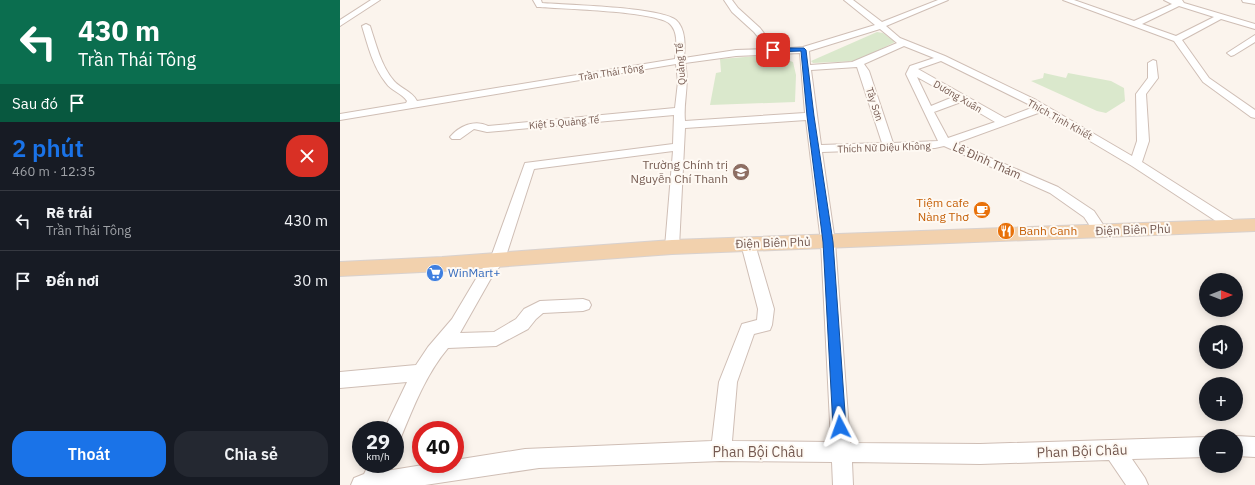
<!DOCTYPE html>
<html lang="vi">
<meta charset="utf-8">
<style>
:root{--surface:#171b24;--page:#242831;--text:#f1f3f6;--muted:#9ea1a6;--line:#363941;--accent:#1a73e8}
body{margin:0;font-family:"IBM Plex Sans",sans-serif;background:var(--page);color:var(--text);height:100vh;display:flex;flex-direction:column;font-size:15px;white-space:nowrap}
*{box-sizing:border-box;margin:0}
p{font-size:13px;color:var(--muted)}
.icon{flex:none;width:22px;height:22px;fill:none;stroke:currentColor;stroke-width:2;stroke-linecap:round;stroke-linejoin:round}
.map{position:relative;flex:1;overflow:hidden}
.drawer{display:flex;flex-direction:column;background:var(--surface);width:340px}
.drawer>*{flex:none}
.banner{background:#0b6e4f;color:#fff;overflow:hidden}
.needle{width:26px;rotate:90deg}
.buttons{position:absolute;left:859px;top:273px;display:grid;gap:8px}
.buttons a{display:grid;place-items:center;width:44px;height:44px;border-radius:50%;background:var(--surface);box-shadow:0 2px 10px #0003;font-size:20px}
.speed{position:absolute;left:12px;top:421px;display:flex;gap:8px;font-size:20px;font-weight:700;text-align:center}
.speed>*{display:grid;place-content:center;width:52px;height:52px;border-radius:50%;background:var(--surface);box-shadow:0 2px 10px #0003;line-height:1}
.speed small{font-size:10px;font-weight:400}
.speed .limit{border:6px solid #d22;background:#fff;color:#111}
.pin{position:absolute;display:grid;place-items:center;width:34px;height:34px;color:#fff;margin:-17px;border-radius:8px;box-shadow:0 2px 6px #0006}
.me{position:absolute;width:44px;margin:-22px;rotate:356deg;stroke-linejoin:round;filter:drop-shadow(0 0 3px #0008)}
.turn{display:flex;align-items:center;gap:14px;height:84px;padding:0 12px;font-size:18px}
.turn .icon{width:52px;height:52px;stroke-width:2.5}
.turn b{display:block;font-size:28px;line-height:34px}
.then{display:flex;align-items:center;height:38px;padding:0 12px;background:#0003;gap:8px;font-size:15px}
.round{display:grid;place-items:center;flex:none;width:42px;height:42px;border-radius:16px;background:var(--page)}
.overview{display:flex;align-items:center;justify-content:space-between;height:68px;padding:0 12px}
h1{font-size:24px;font-weight:600;line-height:30px;color:var(--accent)}
.primary-button{display:flex;gap:8px;margin-top:auto;padding:8px 12px}
.primary-button a{flex:1;height:46px;border-radius:16px;background:var(--accent);color:#fff;font-size:16px;font-weight:600;line-height:46px;text-align:center}
.primary-button a+a{background:var(--page);color:var(--text)}
ul{padding:0;list-style:none}
li{display:flex;align-items:center;gap:12px;height:60px;padding:0 12px;border-top:1px solid var(--line)}
li div{flex:1}
li b{display:block;font-size:15px}
li em{font-style:normal}
main{display:flex;flex:1;min-height:0}
.map>svg:first-child{display:block}
.green{fill:#dae8cc}
.lines{fill:none;stroke-linecap:round;stroke-linejoin:round}
.minor-casing{stroke:#cfbeb5;stroke-width:2}
.major-casing{stroke:#d8d1ce;stroke-width:2}
.minor{fill:#fff;fill-rule:evenodd}
.major{fill:#f2d1ad;fill-rule:evenodd}
.route{fill:#1a73e8;stroke:#114b97}
.labels{text-anchor:middle;stroke-width:4;stroke-linejoin:round;paint-order:stroke}
.far-street-label{font-size:10px;fill:#755a51;stroke:#fef9f3}
.street-label{font-size:12px;fill:#755a51;stroke:#fef9f3}
.education-label{font-size:12px;fill:#785e54;stroke:#fef9f3;text-anchor:end}
.food-label{font-size:12px;fill:#c56008;stroke:#fef9f3;text-anchor:end}
.shop-label{font-size:12px;fill:#366cbe;stroke:#fef9f3;text-anchor:start}
.near-street-label{font-size:14px;fill:#755a51;stroke:#fef9f3}
</style>
<main>
<section class="drawer">
<div class="banner">
<div class="turn"><svg class="icon" aria-label="left" viewBox="0 0 24 24"><path d="M17 20v-9H6M10 6l-5 5 5 5"/></svg><div><b>430 m</b>Trần Thái Tông</div></div>
<div class="then">Sau đó<svg class="icon" aria-label="arrive" viewBox="0 0 24 24"><path d="M6 21V4h12l-3 4 3 4H6"/></svg></div>
</div>
<div class="overview"><div><h1>2 phút</h1><p>460 m · 12:35</p></div><a class="round" style="background:#d93025;color:#fff"><svg class="icon" aria-label="close" viewBox="0 0 24 24"><path d="M6 6l12 12M18 6L6 18"/></svg></a></div>
<ul>
<li><svg class="icon" aria-label="left" viewBox="0 0 24 24"><path d="M17 20v-9H6M10 6l-5 5 5 5"/></svg><div><b>Rẽ trái</b><p>Trần Thái Tông</p></div><em>430 m</em></li>
<li><svg class="icon" aria-label="arrive" viewBox="0 0 24 24"><path d="M6 21V4h12l-3 4 3 4H6"/></svg><div><b>Đến nơi</b></div><em>30 m</em></li>
</ul>
<div class="primary-button"><a>Thoát</a><a>Chia sẻ</a></div>
</section>
<div class="map">
<svg width="915" height="485" viewBox="0 0 915 485">
<rect width="100%" height="100%" fill="#fbf4ed"/>
<!-- green -->
<path class="green" d="M 537,32 L 543,33 L 555,42 L 517,61 L 473,63 L 471,61 Z
M 432,55 L 453,62 L 456,75 L 455,102 L 370,105 L 376,73 L 381,72 L 380,59 Z
M 704,73 L 726,78 L 728,73 L 771,81 L 784,88 L 785,101 L 766,113 L 757,111 L 691,81 L 703,78 Z"/>
<g class="lines">
<defs>
<path id="minor" d="M 31,0 L 40,0 L 0,26 L 0,20 Z
M 193,0 L 201,0 L 202,3 C 227,5 320,7 336,20 C 346,29 345,46 344,58 L 396,50 L 428,49 L 414,32 L 392,12 L 384,0 L 392,0 L 398,8 L 420,28 L 436,49 L 463,47 L 535,25 L 504,0 L 513,0 L 542,22 L 598,0 L 608,0 L 546,26 L 560,38 L 605,56 L 696,100 L 792,156 L 797,141 L 796,94 L 808,78 L 808,63 L 813,60 L 816,61 L 818,78 L 806,94 L 809,141 L 802,162 L 898,223 L 900,226 L 898,229 L 893,231 L 888,229 L 792,166 L 701,112 L 616,143 L 718,187 L 754,211 L 768,232 L 766,235 L 761,237 L 756,235 L 744,217 L 710,193 L 604,146 L 595,148 L 482,152 L 495,242 L 510,443 L 640,444 L 866,437 L 866,457 L 792,459 L 805,478 L 808,485 L 786,485 L 769,460 L 640,464 L 512,462 L 513,485 L 493,485 L 492,462 L 381,461 L 199,468 L 85,485 L 11,485 L 14,478 L 24,474 L 29,464 L 49,464 L 46,471 L 89,464 L 115,464 L 115,460 L 185,449 L 372,441 L 379,382 L 402,324 L 417,320 L 418,309 L 401,244 L 403,240 L 408,239 L 413,240 L 415,244 L 434,309 L 432,325 L 430,330 L 414,334 L 397,382 L 392,441 L 491,442 L 481,242 L 466,120 L 345,128 L 339,247 L 337,251 L 332,252 L 327,251 L 325,247 L 333,151 L 194,169 L 165,259 L 150,280 L 120,333 L 154,332 L 176,319 L 184,309 L 200,301 L 243,299 L 249,301 L 251,305 L 249,309 L 243,311 L 203,313 L 196,319 L 188,329 L 156,346 L 108,348 C 86,374 74,406 61,437 L 55,439 L 55,430 L 44,430 L 67,382 L 0,388 L 0,372 L 76,365 L 88,347 L 112,319 L 140,272 L 151,257 L 185,163 L 333,144 L 334,115 L 147,132 L 134,129 L 120,139 L 112,139 L 110,137 C 119,126 135,119 148,126 L 335,108 L 338,82 L 336,64 L 0,120 L 0,114 L 66,103 L 67,101 C 62,93 51,91 46,83 C 33,67 28,46 22,26 L 26,24 L 30,26 C 36,44 41,66 54,81 C 61,89 72,91 77,101 L 335,59 C 336,48 339,33 330,24 C 317,11 222,9 200,7 L 197,7 ZM 540,29 L 557,43 L 512,62 L 470,65 L 469,51 ZM 564,46 L 594,58 L 570,66 L 566,74 L 598,141 L 553,143 L 529,71 L 524,64 ZM 460,53 L 465,113 L 345,121 C 343,100 350,85 345,63 L 396,56 ZM 601,61 L 688,104 L 694,107 L 665,118 L 578,69 ZM 517,67 L 542,143 L 481,145 L 471,70 ZM 577,77 L 613,97 L 591,106 ZM 621,102 L 655,122 L 608,138 L 594,112 Z
M 723,0 L 734,0 L 794,21 L 832,4 L 824,0 L 842,0 L 844,3 L 915,24 L 915,29 L 881,19 L 842,40 L 869,78 L 915,110 L 915,118 L 911,117 L 863,82 L 834,41 ZM 839,6 L 874,17 L 836,36 L 802,24 Z
M 902,0 L 915,0 L 915,4 L 903,2 Z
M 915,35 L 915,42 L 894,55 L 891,56 L 887,53 Z
M 896,436 L 915,437 L 915,457 L 896,456 Z"/>
<path id="major" d="M 915,219 L 915,231 L 332,254 L 102,271 L 0,276 L 0,262 L 102,257 L 332,240 Z"/>
</defs>
<!-- minor casing -->
<use href="#minor" class="minor-casing"/>
<!-- major casing -->
<use href="#major" class="major-casing"/>
<!-- minor -->
<use href="#minor" class="minor"/>
<!-- major -->
<use href="#major" class="major"/>
</g>
<!-- route -->
<path class="route" d="M 464,48 L 466,50 L 474,116 L 493,242 L 506,427 L 504,431 L 500,433 L 495,431 L 493,427 L 483,242 L 467,116 L 461,51 L 433,52 L 430,50 L 433,48 Z"/>
<!-- icons -->
<defs>
<symbol id="school-disc" viewBox="-11 -11 22 22"><circle r="9.5" fill="#8d6e63" stroke="#fef9f3"/><path d="M0-5L7-2L0 1L-7-2ZM-4 1L0 2.5L4 1V4Q0 6-4 4Z" fill="#fff"/></symbol>
<symbol id="cafe-disc" viewBox="-11 -11 22 22"><circle r="9.5" fill="#e8710a" stroke="#fef9f3"/><path d="M-5.5-4.5H6V0H3Q3 3.5 0 3.5H-2.5Q-5.5 3.5-5.5 0ZM3-3.2v2h1.7v-2ZM-6 4.5H4V6H-6Z" fill="#fff"/></symbol>
<symbol id="restaurant-disc" viewBox="-11 -11 22 22"><circle r="9.5" fill="#e8710a" stroke="#fef9f3"/><path d="M-5-6h1v4h1v-4h1v4h1v-4h1v5L-1.5 .5V6h-2V.5L-5-1ZM5-6V6H3V1.5H1.5Q1.5-4 5-6Z" fill="#fff"/></symbol>
<symbol id="supermarket-disc" viewBox="-11 -11 22 22"><circle r="9.5" fill="#3f7fe0" stroke="#fef9f3"/><path d="M-6-5.5h2.5l.6 2H6L4.5 2H-2.5L-4.4-4H-6ZM-1.5 3.2a1.3 1.3 0 1 0 .1 0ZM3 3.2a1.3 1.3 0 1 0 .1 0Z" fill="#fff"/></symbol>
</defs>
<g fill-rule="evenodd">
<use href="#school-disc" x="391" y="162" width="20" height="20"/>
<use href="#cafe-disc" x="632" y="200" width="20" height="20"/>
<use href="#restaurant-disc" x="656" y="221" width="20" height="20"/>
<use href="#supermarket-disc" x="85" y="263" width="20" height="20"/>
</g>
<g class="labels">
<!-- far-street labels -->
<g class="far-street-label">
<text transform="translate(340 64) rotate(-94)" y="4">Quảng Tế</text>
<text transform="translate(271 72) rotate(-9)" y="4">Trần Thái Tông</text>
<text transform="translate(618 96) rotate(30)" y="4">Dương Xuân</text>
<text transform="translate(535 104) rotate(72)" y="4">Tây Sơn</text>
<text transform="translate(720 119) rotate(29)" y="4">Thích Tịnh Khiết</text>
<text transform="translate(224 122) rotate(-5)" y="4">Kiệt 5 Quảng Tế</text>
<text transform="translate(544 147) rotate(-2)" y="4">Thích Nữ Diệu Không</text>
</g>
<!-- street labels -->
<g class="street-label">
<text transform="translate(647 161) rotate(24)" y="4">Lê Đình Thám</text>
<text transform="translate(793 230) rotate(-2)" y="4">Điện Biên Phủ</text>
<text transform="translate(433 243) rotate(-2)" y="4">Điện Biên Phủ</text>
</g>
<!-- education labels -->
<g class="education-label">
<text x="388" y="169">Trường Chính trị<tspan x="388" dy="14">Nguyễn Chí Thanh</tspan></text>
</g>
<!-- food labels -->
<g class="food-label">
<text x="629" y="207">Tiệm cafe<tspan x="629" dy="14">Nàng Thơ</tspan></text>
<text x="679" y="235" text-anchor="start">Banh Canh</text>
</g>
<!-- shop labels -->
<g class="shop-label">
<text x="108" y="277">WinMart+</text>
</g>
<!-- near-street labels -->
<g class="near-street-label">
<text transform="translate(742 451) rotate(-2)" y="5">Phan Bội Châu</text>
<text x="418" y="457">Phan Bội Châu</text>
</g>
</g>
</svg>
<div class="buttons">
<a><svg class="needle" viewBox="-14 -14 28 28"><path d="M0-13l5 13h-10z" fill="#e53935"/><path d="M0 13l5-13h-10z" fill="#9ea1a6"/></svg></a>
<a><svg class="icon" aria-label="sound" viewBox="0 0 24 24"><path d="M4 9h4l5-4v14l-5-4H4zM17 9q2 3 0 6"/></svg></a>
<a>+</a>
<a>−</a>
</div>
<div class="speed"><div>29<small>km/h</small></div><div class="limit">40</div></div>
<div class="pin" style="left:433px;top:50px;background:#d93025"><svg class="icon" aria-label="arrive" viewBox="0 0 24 24"><path d="M6 21V4h12l-3 4 3 4H6"/></svg></div>
<svg class="me" style="left:500px;top:427px" viewBox="-20 -20 40 40"><path d="M0-17L14 15 0 8-14 15z" fill="#1a73e8" stroke="#fff" stroke-width="4"/></svg>
</div>
</main>
